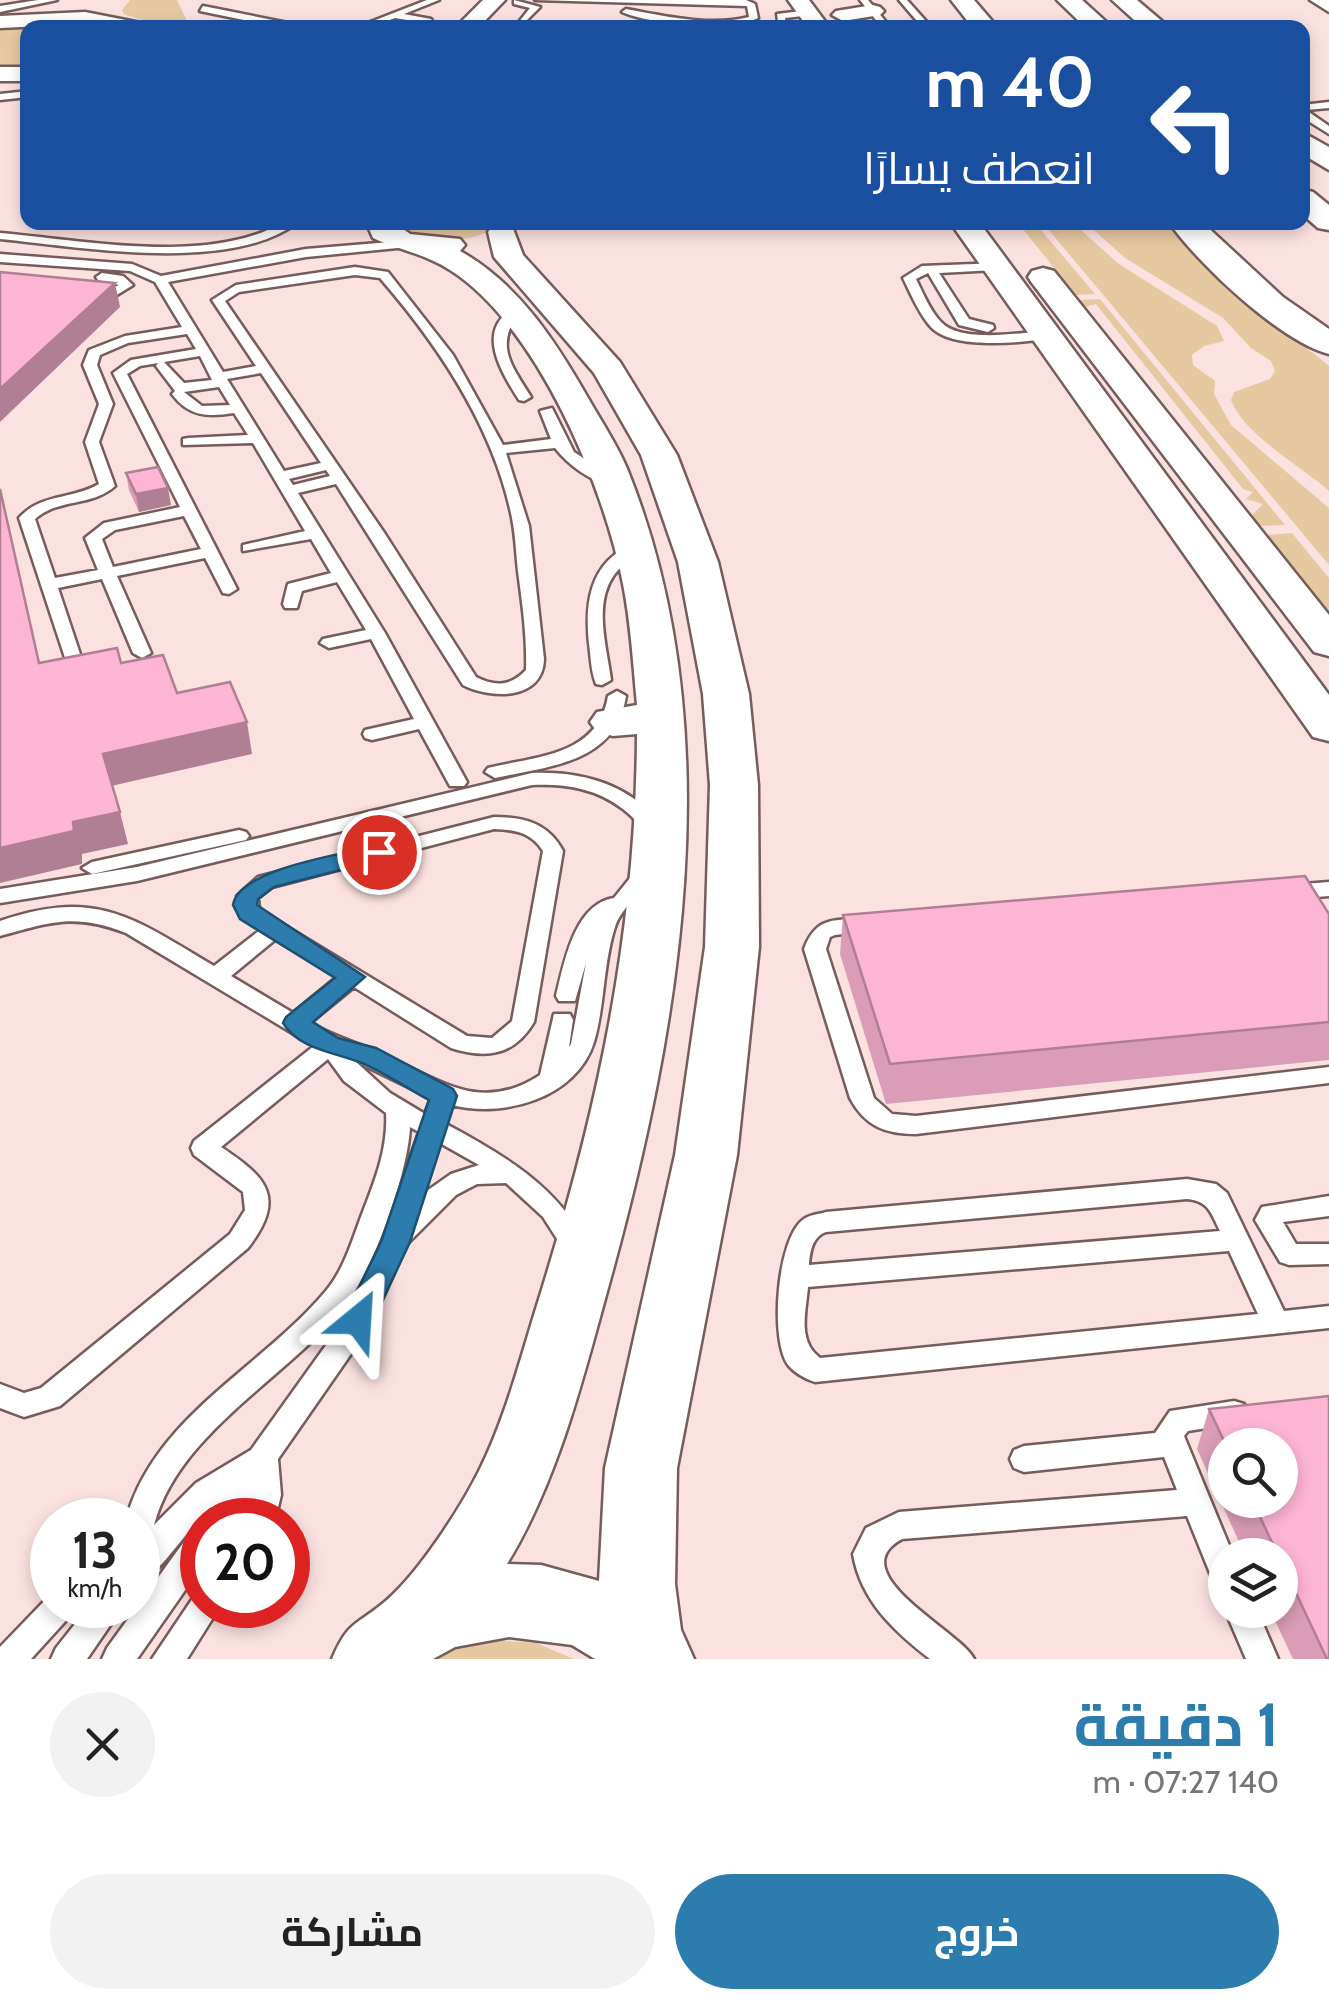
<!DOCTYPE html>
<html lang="ar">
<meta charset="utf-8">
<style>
:root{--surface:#fff;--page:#f2f2f2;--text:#222;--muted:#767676;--accent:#2c7dae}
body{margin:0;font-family:Cabin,Cairo,sans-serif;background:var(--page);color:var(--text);direction:rtl;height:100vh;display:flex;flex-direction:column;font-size:38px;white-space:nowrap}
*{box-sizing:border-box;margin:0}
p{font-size:32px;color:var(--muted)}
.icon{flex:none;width:55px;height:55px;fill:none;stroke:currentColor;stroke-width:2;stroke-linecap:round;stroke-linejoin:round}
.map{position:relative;height:1659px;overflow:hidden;direction:ltr}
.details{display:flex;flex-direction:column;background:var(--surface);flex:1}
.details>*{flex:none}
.guide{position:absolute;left:20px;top:20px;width:1290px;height:210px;border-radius:20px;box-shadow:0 5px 15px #0003;direction:rtl;background:#1a4fa0;color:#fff;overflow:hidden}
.fabs{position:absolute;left:1208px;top:1428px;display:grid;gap:20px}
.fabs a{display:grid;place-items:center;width:90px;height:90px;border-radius:50%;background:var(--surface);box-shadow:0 5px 15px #0003;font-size:50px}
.speed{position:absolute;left:30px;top:1498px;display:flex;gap:20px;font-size:50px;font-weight:700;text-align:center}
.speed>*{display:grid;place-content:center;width:130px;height:130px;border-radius:50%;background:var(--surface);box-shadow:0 5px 15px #0003;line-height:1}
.speed small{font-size:25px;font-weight:400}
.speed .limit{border:15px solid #d22;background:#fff;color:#111}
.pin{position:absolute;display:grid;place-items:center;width:85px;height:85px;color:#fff;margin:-42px;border:5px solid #fff;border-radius:50%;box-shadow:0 2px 10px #0007}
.me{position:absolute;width:110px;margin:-55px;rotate:27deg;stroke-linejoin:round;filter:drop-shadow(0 0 8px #0008)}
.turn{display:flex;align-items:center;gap:35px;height:210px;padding:0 50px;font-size:45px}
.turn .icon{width:130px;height:130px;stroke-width:2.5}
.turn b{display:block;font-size:70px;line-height:85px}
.round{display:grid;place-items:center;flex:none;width:105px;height:105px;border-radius:52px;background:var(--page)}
.head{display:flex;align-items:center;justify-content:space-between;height:170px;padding:0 50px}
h1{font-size:60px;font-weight:700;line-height:75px;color:var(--accent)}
.cta{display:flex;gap:20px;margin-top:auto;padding:20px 50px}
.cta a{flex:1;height:115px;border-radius:60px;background:var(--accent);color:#fff;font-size:40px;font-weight:700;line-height:115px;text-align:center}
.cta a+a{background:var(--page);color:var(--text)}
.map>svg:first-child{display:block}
.green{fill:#e6c9a1}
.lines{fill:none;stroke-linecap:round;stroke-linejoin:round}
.service-casing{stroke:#765c5b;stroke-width:5}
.tertiary-casing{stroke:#765c5b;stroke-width:5}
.trunk-casing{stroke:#765c5b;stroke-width:5}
.motorway-casing{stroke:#765c5b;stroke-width:5}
.service{fill:#fff;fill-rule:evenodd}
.tertiary{fill:#fff;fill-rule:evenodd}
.trunk{fill:#fff;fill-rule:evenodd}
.motorway{fill:#fff;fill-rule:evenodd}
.wall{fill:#da9cb6;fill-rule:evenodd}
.shaded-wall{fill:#b17f94}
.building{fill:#fdb5d4;stroke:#b17f94;stroke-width:2.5}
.route{fill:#2c7dae;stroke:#1d5171;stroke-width:2.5}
</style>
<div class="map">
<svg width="1329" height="1659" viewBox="0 0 1329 1659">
<rect width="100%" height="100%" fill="#fbe2e1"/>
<!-- green -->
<path class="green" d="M 130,0 L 177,0 L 190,27 L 164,27 L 124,14 L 122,10 Z
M 79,23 L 105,27 L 28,28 L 27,69 L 0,69 L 0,26 Z
M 392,222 L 497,223 C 476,248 434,238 405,236 Z
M 1018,223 L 1035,223 L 1095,294 L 1076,295 Z
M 1043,223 L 1073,223 L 1119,264 L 1217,326 L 1224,341 L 1204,346 L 1192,355 L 1193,365 L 1215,381 L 1214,394 L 1231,425 L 1329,508 L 1329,565 Z
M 1086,223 L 1165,223 L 1257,308 L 1329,366 L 1329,491 C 1301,466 1244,435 1231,400 L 1234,392 L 1270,379 L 1275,371 L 1271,361 L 1251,348 L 1223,318 L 1125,258 Z
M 1100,299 L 1285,525 L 1259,526 L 1250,517 L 1263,504 L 1246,499 L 1253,492 L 1243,489 L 1096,304 L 1085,307 L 1080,300 Z
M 1292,533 L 1329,578 L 1329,614 L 1266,535 Z
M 488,1640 L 536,1643 L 574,1659 L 430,1659 L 441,1652 Z"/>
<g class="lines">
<defs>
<path id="service" d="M 38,0 L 57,0 L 0,12 L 0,6 Z
M 427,0 L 439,0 L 404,14 L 431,19 L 434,24 L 431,28 L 422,28 L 425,23 L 395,18 L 368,28 L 355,28 Z
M 514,0 L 540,7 L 524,23 L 518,23 L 530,8 L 514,4 Z
M 535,0 L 746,0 L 755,4 L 758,18 C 728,32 653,25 622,12 L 626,9 C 665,16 711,27 749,17 L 747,6 Z
M 860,0 L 868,0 L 891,28 L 882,28 Z
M 899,0 L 907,0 L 932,28 L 923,28 Z
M 203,6 L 298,25 L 302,28 L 283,28 L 200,11 Z
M 809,10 L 812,15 L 785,18 L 787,28 L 779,28 L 777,14 Z
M 28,91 L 28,97 L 0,100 L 0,94 Z
M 1329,102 L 1329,108 L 1306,110 L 1329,126 L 1329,134 L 1302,117 L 1302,105 Z
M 284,222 L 298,222 C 231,274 81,247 0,239 L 0,233 C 84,240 208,266 284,222 Z
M 414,240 L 418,242 L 418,246 L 306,257 L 168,282 L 223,372 L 256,366 L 212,300 L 236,285 L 355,267 L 388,272 L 453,355 L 503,445 L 551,439 L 540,411 L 552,408 L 574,452 L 620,482 L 612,487 C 589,479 570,467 555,448 L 506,453 L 529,526 L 544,659 C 543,701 490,699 463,685 L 336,484 L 298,493 L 385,633 L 467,782 L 464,786 L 450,786 L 419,729 L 372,740 L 365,738 L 363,734 L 365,730 L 414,719 L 371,639 L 329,648 L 320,643 L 323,639 L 366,630 L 337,582 L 302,591 L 297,608 L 285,608 L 283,604 L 288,584 L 331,573 L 311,539 L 243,551 L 243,545 L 305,531 L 253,443 L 183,445 L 183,439 L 188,438 L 248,435 L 234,413 C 208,417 189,417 172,394 L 175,391 L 156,366 L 158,363 L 140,366 L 127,374 L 237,589 L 229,594 L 223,593 L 205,558 L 117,576 L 151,653 L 142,658 L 133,653 L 102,579 L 58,588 L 87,675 L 78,680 L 72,679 L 19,518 C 41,493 72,500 99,484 L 85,442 L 99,404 L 83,365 L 89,350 L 125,336 L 182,327 L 155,282 L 130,271 L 0,262 L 0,254 L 132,264 L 161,276 L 306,249 ZM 355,275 L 380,278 C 439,346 494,428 512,518 C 516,538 516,558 519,579 C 523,609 527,639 526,670 C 511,686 495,687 476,677 L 385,534 L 225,301 L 239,292 ZM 187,334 L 196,349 L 131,360 L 113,373 L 180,507 L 104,523 L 85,538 L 98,570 L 55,578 L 35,519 C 58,498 92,507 115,486 L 99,442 L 113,404 L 97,365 L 100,355 L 128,343 ZM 200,356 L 212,380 L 184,383 L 164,362 ZM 261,373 L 321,463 L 284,471 L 227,379 ZM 219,387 L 230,405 L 202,406 L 184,392 ZM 326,470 L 330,476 L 293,485 L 289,479 ZM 184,516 L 201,549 L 113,567 L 102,539 L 115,530 Z
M 1000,263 L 1002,266 L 996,270 L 939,273 L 969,319 L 993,325 L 994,328 L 988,332 L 959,325 L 928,273 L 916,279 C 923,293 930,311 941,322 C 960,343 1019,333 1045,331 L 1050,332 L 1050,338 C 1021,343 952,350 931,327 C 919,314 911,294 903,278 L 922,266 Z
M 102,273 L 123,276 L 133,285 L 115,296 L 87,296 L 87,290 L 112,288 L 119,285 L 98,280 L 96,277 Z
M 513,309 L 519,313 C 494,346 512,366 531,397 L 524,401 L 519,400 C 502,373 475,331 513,309 Z
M 636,543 L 644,548 C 635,558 622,564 614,575 C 593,604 607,648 611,680 L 602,685 L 596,684 C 592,674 591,663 590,652 C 584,608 587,561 636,543 Z
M 617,691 L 626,696 C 616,763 550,766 495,778 L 485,772 L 488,768 C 537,756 598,756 608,696 Z
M 532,773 C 583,771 631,785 664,827 L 654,833 C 641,829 634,817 623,809 C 595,788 566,784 532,785 L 137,881 L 0,903 L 0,889 L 137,867 Z
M 494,817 C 524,817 548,823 563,851 L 534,1022 C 514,1056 486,1059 451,1048 L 354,987 L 310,1023 C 336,1038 362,1044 388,1057 C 443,1082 482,1113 540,1075 L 554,1014 L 570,1014 L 573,1020 L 569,1047 L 571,1044 L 586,963 L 575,1001 L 559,1001 L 556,996 C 564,964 574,904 614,898 L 638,868 L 652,868 L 655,873 L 652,878 C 641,892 620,910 615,927 C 603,963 605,1005 594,1042 C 576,1099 503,1118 452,1105 L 446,1124 C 504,1155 557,1186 588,1246 L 584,1253 L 575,1256 L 566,1253 L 543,1217 L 506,1183 L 477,1184 L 456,1195 L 407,1244 L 369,1328 L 278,1459 L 281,1495 L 275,1520 L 245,1520 L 250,1500 L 236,1520 L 204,1520 L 211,1507 C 190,1525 159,1576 138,1583 L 138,1546 L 144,1538 L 138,1539 L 138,1520 L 126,1520 C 153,1418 261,1368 325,1292 C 345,1269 353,1237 364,1209 C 376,1178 388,1147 386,1113 L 344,1081 L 328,1059 L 221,1147 C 268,1178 286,1198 248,1248 L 60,1406 L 24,1417 L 0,1408 L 0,1384 L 24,1393 L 41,1388 L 230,1234 L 245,1210 L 243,1192 L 194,1155 L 191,1148 L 194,1141 L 314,1046 L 126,933 C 74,913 52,922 0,936 L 0,921 C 97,888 133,918 214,966 L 260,930 L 242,918 L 237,896 L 258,877 ZM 494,829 C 515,830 531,832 543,851 L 512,1021 L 492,1038 L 467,1036 L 259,910 L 258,898 L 272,887 ZM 276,939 L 337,977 L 293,1013 L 231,976 ZM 355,1061 L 431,1098 L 425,1114 L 390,1093 ZM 410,1127 L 419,1132 L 382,1242 L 349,1313 L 251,1450 L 196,1483 L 154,1525 C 178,1433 287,1378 344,1307 C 373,1271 408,1173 410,1127 ZM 440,1143 L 479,1165 L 451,1174 L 424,1193 Z
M 239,830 L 246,832 L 249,836 L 246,840 L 92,874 L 82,868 L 92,862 Z
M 1329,882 L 1329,896 L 1290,899 L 1280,892 L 1290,885 Z
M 867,918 L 878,925 L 875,930 L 835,935 L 830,937 L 826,949 L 874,1098 L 892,1114 L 916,1116 L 1329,1067 L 1329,1083 L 916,1134 C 885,1134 865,1126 850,1098 L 804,949 C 817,915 835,921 867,918 Z
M 1187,1179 L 1216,1184 L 1227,1193 L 1284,1311 L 1329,1306 L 1329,1328 L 815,1382 C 806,1379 795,1373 789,1366 C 769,1342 777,1237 804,1219 C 809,1215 820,1214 826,1212 ZM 1187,1199 C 1209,1201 1211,1213 1220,1231 L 809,1265 C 810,1252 812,1237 826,1232 ZM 1229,1251 L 1258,1314 L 820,1358 C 797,1341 806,1312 808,1287 Z
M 1329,1196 L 1329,1216 L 1283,1222 L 1296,1244 L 1329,1244 L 1329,1264 L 1289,1265 L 1280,1262 L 1255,1220 L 1262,1207 Z
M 1234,1401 L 1244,1404 L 1248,1413 L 1244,1422 L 1188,1431 L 1184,1436 L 1233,1555 L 1225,1555 L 1225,1587 L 1214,1583 L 1187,1516 L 902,1539 C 839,1573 962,1632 974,1659 L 930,1659 C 894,1631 861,1601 853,1554 L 866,1528 L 899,1512 L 1177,1490 L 1164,1457 L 1024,1472 L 1014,1468 L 1010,1459 L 1014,1450 L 1024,1446 L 1155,1433 L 1170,1411 Z
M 202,1528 L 202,1566 L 137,1659 L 102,1659 L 107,1648 L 191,1532 Z
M 202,1592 L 202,1605 L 221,1605 L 187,1659 L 152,1659 L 195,1595 Z
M 52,1593 L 52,1605 L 75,1605 L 71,1615 L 31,1659 L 0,1659 L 0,1647 Z
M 90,1605 L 124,1605 L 87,1659 L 51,1659 L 56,1648 Z
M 1225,1610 L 1257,1610 L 1278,1659 L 1246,1659 Z"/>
<path id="tertiary" d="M 483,0 L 505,0 L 478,28 L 455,28 Z
M 788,0 L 809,0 L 830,28 L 808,28 Z
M 873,5 L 880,7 L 884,11 L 880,15 L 843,21 L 832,15 L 836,11 Z
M 85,12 L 141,23 L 143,28 L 85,24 L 0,28 L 0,16 Z
M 0,67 L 28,67 L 28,81 L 0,81 Z
M 366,222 L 394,222 L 410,234 L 460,239 L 465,245 L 460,251 C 518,283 556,342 588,398 C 601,421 618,446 628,471 C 732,731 681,1026 608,1288 C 582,1382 558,1480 507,1564 L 541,1565 L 599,1581 L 605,1468 L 675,1155 L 705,947 L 710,785 L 703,694 L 678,562 L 641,455 L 594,373 L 494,257 L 488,232 L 492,226 L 512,226 L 523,255 L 620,362 L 677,455 L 718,562 L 749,694 L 758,785 L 759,947 L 737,1155 L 677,1468 L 675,1584 L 681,1630 L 694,1659 L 595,1659 L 572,1645 L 509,1637 L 455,1647 L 433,1659 L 332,1659 C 349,1619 357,1626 387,1600 C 419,1572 460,1509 479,1471 C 506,1417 521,1356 539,1299 C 598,1109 636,934 637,734 L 613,736 L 597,732 L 590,722 L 597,712 L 637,705 C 633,665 631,624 623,584 C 604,486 537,325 450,270 C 426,254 399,250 373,238 Z
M 950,222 L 979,222 L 1329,695 L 1329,741 L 1313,737 Z
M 1043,268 L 1054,271 L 1329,615 L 1329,656 L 1314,652 L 1032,283 L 1028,277 L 1032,271 Z"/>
<path id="trunk" d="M 951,0 L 974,0 L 998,28 L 973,28 Z
M 1310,0 L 1329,0 L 1329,12 Z
M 1169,222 L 1202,222 L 1283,297 L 1329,329 L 1329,354 C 1281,342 1197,263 1169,222 Z"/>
<path id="motorway" d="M 1057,0 L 1082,0 L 1113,28 L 1086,28 Z
M 1112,0 L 1137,0 L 1170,28 L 1143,28 Z
M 1302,132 L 1329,147 L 1329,170 L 1302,154 Z
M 1302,189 L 1313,192 L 1329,205 L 1329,230 L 1318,228 L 1302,214 Z"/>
</defs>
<!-- service casing -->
<use href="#service" class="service-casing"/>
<!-- tertiary casing -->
<use href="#tertiary" class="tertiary-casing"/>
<!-- trunk casing -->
<use href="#trunk" class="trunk-casing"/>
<!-- motorway casing -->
<use href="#motorway" class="motorway-casing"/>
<!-- service -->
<use href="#service" class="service"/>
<!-- tertiary -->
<use href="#tertiary" class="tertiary"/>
<!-- trunk -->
<use href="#trunk" class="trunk"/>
<!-- motorway -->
<use href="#motorway" class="motorway"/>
</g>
<!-- wall -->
<path class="wall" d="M 126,473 L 171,505 L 139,512 L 129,490 Z
M 1329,914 L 1329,1060 L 886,1104 L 840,954 L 843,915 Z
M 1329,1396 L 1329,1659 L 1293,1659 L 1270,1610 L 1280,1610 L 1280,1555 L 1245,1555 L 1197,1449 L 1209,1409 ZM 1225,1445 L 1280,1445 L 1280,1500 L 1225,1500 Z"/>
<!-- shaded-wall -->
<path class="shaded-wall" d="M 115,283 L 120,307 L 0,422 L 0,389 Z
M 168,488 L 171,505 L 139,512 L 136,494 Z
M 247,722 L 252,754 L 111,786 L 103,754 Z
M 120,812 L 128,844 L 82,854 L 82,864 L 0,883 L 0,848 L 73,822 Z"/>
<!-- building -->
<path class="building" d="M 0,272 L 115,283 L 0,389 Z
M 158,467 L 168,488 L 136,494 L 126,473 Z
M 0,489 L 39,663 L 117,648 L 121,663 L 163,655 L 177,693 L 230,682 L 247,722 L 103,754 L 120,812 L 73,822 L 74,831 L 0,848 Z
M 1305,876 L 1329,914 L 1329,1022 L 890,1064 L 843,915 Z
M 1329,1396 L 1329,1659 L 1327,1659 L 1280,1559 L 1280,1555 L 1278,1555 L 1252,1500 L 1280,1500 L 1280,1445 L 1226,1445 L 1209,1409 Z"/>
<!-- route -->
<path class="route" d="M 379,845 L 387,847 L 391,852 L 387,858 L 274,887 L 258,899 L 257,905 L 365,977 L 313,1022 L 338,1038 L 376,1048 L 453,1089 L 457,1096 L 410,1242 L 369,1329 L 358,1333 L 348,1329 L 343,1320 L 381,1242 L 429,1100 C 406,1088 383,1071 359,1062 C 333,1052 299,1049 283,1023 L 286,1017 L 335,978 L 240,919 L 233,905 C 239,868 346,854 379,845 Z"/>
</svg>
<div class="fabs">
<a><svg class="icon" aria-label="search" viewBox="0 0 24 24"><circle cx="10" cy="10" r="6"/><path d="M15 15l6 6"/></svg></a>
<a><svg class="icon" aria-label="layers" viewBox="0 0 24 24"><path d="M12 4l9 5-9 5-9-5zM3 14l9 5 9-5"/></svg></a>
</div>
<div class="speed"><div>13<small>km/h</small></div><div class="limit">20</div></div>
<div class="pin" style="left:379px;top:852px;background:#d93025"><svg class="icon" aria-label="arrive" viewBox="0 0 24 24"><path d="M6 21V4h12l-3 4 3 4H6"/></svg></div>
<svg class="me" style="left:358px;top:1320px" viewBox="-20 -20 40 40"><path d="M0-17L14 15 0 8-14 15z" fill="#2c7dae" stroke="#fff" stroke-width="4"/></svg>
<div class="guide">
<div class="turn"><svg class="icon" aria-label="left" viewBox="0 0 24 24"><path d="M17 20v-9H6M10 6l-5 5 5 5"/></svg><div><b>40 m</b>انعطف يسارًا</div></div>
</div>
</div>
<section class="details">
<div class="head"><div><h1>1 دقيقة</h1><p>140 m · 07:27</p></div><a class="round"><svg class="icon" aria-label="close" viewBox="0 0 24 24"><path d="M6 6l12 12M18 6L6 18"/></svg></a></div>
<div class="cta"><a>خروج</a><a>مشاركة</a></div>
</section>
